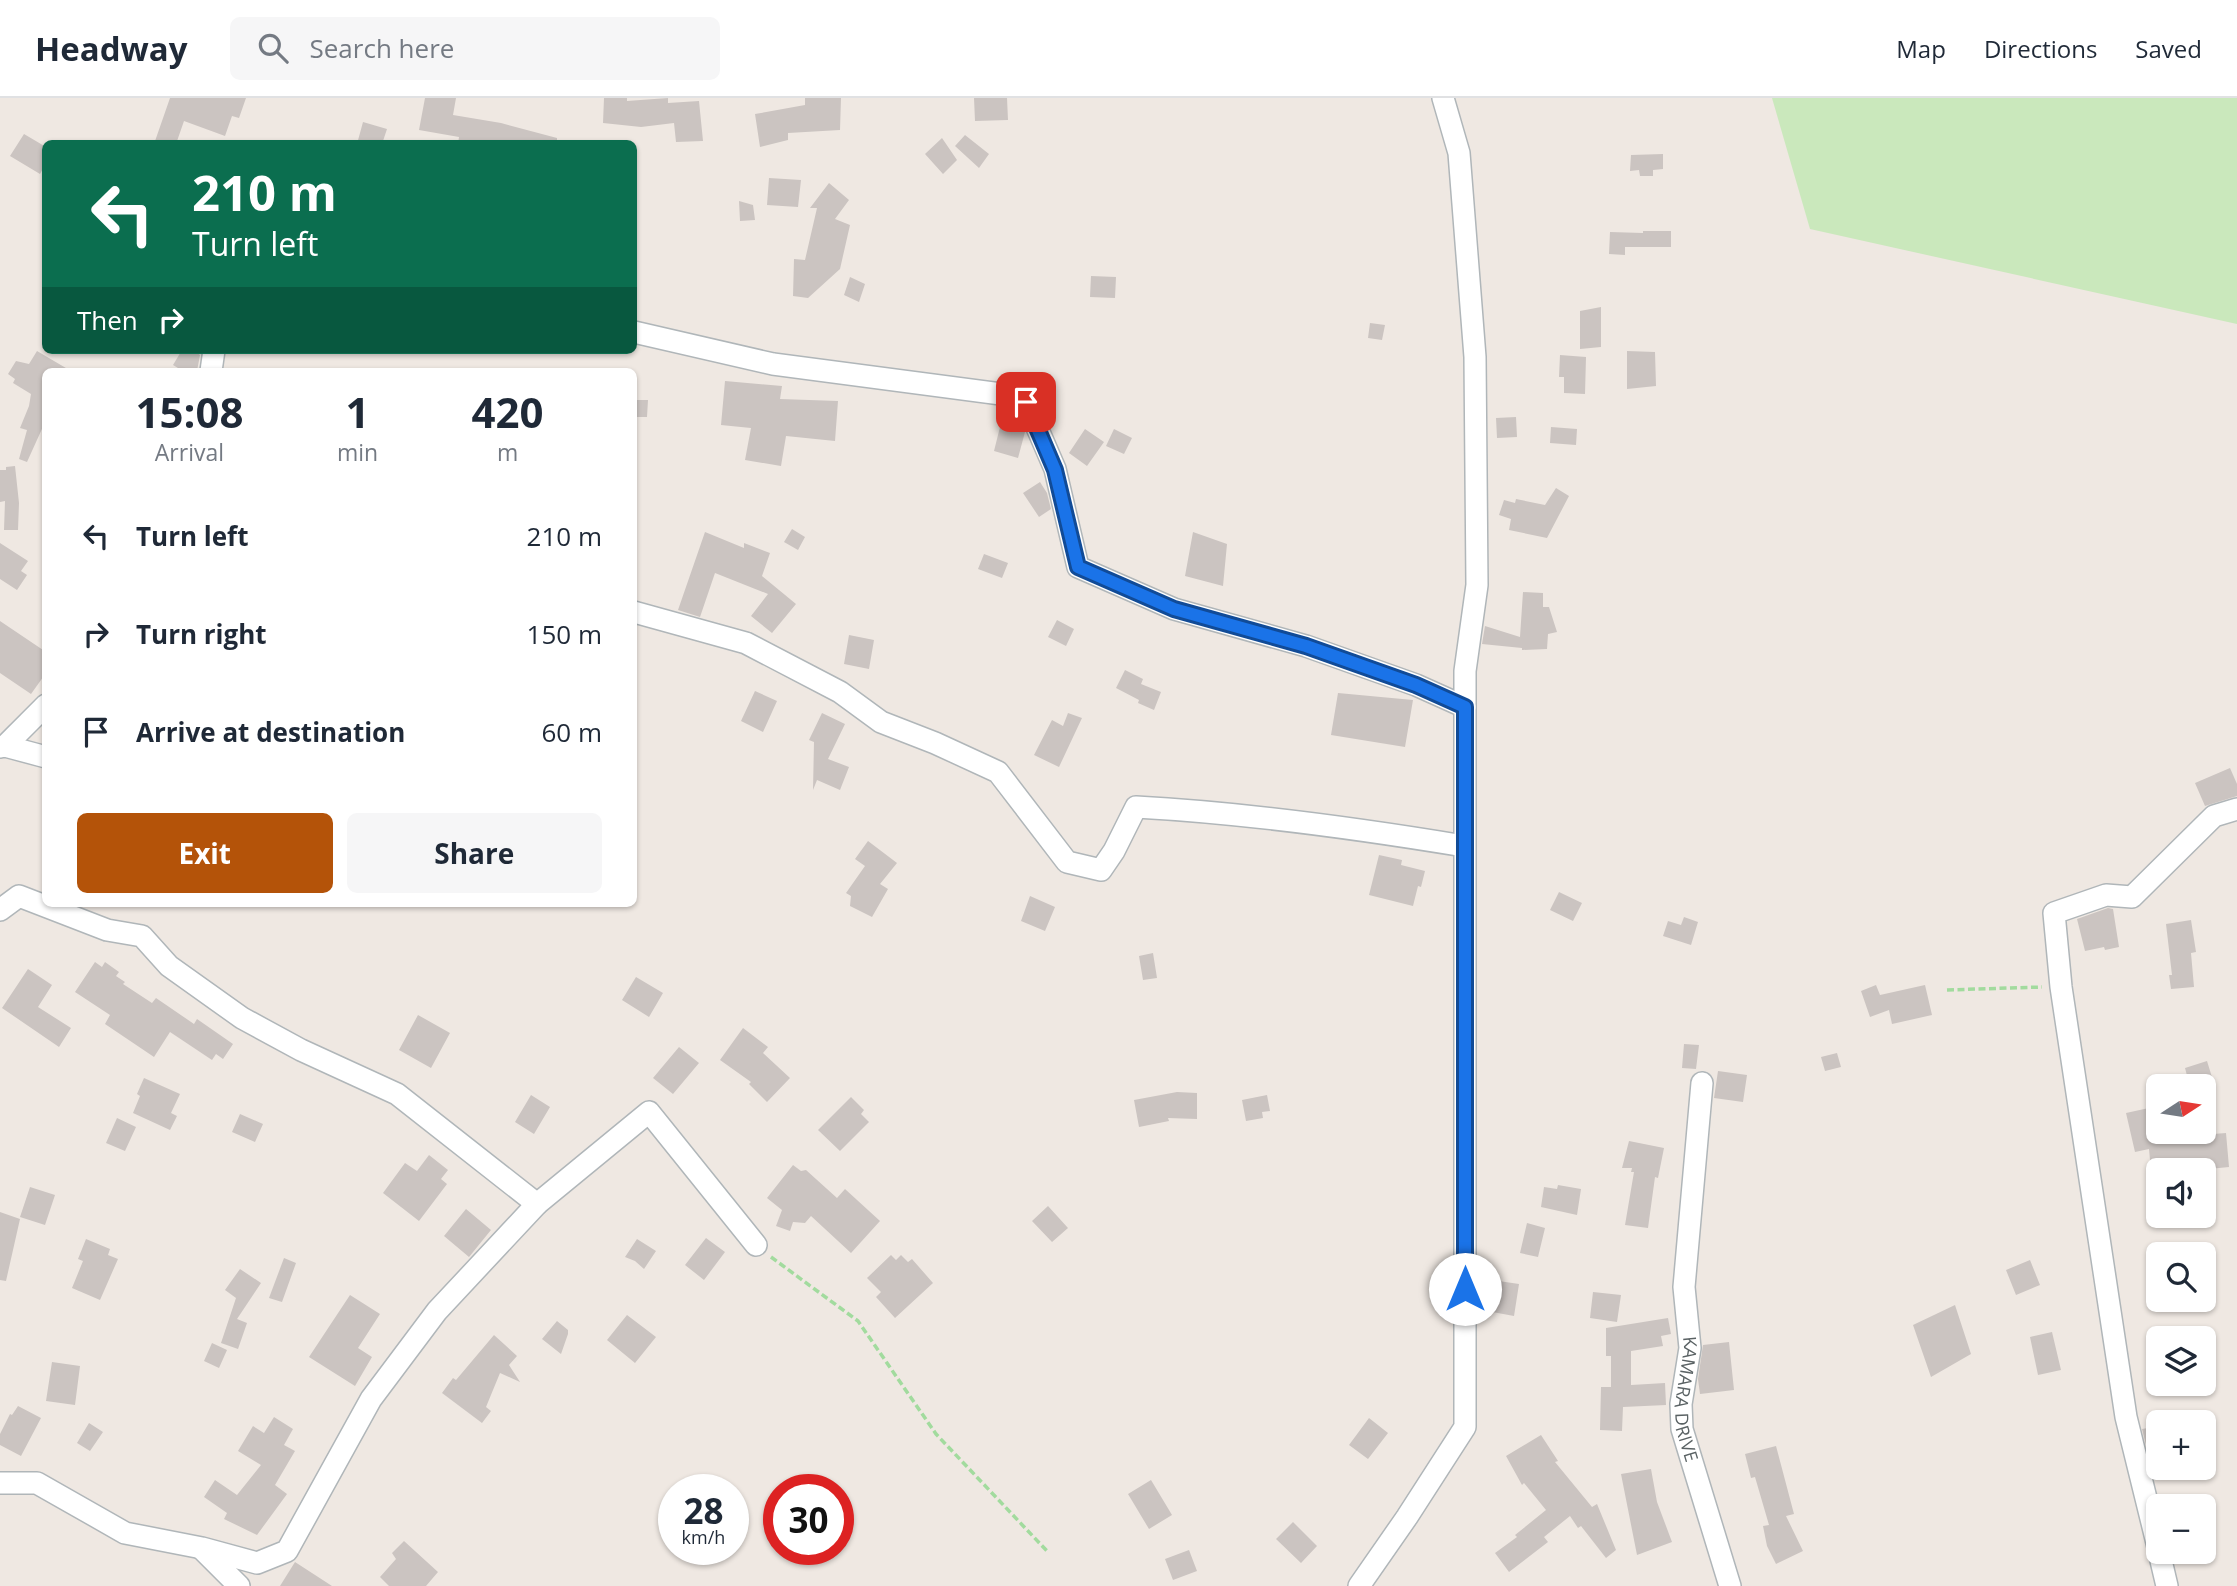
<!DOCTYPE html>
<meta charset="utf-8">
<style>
:root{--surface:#fff;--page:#f6f6f7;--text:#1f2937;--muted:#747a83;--line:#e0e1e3;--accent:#b45309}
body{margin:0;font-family:"Open Sans",sans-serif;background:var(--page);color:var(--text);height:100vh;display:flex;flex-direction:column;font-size:26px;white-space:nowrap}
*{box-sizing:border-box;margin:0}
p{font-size:23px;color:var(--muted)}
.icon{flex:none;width:38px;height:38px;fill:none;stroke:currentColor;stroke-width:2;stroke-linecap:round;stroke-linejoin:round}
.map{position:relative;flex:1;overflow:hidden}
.side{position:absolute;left:42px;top:270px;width:595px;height:539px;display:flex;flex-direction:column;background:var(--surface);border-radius:10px;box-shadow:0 2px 5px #0004}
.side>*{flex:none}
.guide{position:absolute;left:42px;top:42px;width:595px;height:214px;border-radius:10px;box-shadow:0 2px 5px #0004;background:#0b6e4f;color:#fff;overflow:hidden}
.needle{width:46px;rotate:78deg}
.controls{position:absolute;left:2146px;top:976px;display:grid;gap:14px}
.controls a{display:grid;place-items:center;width:70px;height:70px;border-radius:10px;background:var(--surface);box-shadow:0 2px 5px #0004;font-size:35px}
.speed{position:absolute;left:658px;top:1376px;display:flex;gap:14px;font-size:35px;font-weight:700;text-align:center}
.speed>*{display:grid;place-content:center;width:91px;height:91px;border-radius:50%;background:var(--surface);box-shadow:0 2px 5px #0004;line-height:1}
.speed small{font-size:18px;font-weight:400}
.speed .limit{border:10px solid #d22;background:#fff;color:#111}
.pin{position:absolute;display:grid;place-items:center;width:60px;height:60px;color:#fff;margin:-30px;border-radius:14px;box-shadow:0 4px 10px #0006}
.me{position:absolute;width:77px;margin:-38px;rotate:0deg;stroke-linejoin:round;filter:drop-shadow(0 0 5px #0008)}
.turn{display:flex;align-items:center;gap:24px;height:147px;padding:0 35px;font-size:32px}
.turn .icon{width:91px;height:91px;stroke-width:2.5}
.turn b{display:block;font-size:49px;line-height:60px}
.then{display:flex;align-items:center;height:66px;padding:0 35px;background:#0003;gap:14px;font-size:26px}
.eta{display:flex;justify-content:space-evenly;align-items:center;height:119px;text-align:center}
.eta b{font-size:42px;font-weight:700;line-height:49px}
.cta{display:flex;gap:14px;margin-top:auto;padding:14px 35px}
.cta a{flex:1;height:80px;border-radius:10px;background:var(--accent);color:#fff;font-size:28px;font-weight:700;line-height:80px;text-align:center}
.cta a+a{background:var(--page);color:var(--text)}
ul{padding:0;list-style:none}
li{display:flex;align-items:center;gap:21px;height:98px;padding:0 35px}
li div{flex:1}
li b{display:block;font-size:26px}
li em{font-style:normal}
header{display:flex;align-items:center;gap:42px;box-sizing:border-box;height:98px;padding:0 35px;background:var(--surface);border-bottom:2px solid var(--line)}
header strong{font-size:33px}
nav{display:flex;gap:38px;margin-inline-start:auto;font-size:24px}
.search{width:490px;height:63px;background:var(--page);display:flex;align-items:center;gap:18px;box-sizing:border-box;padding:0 24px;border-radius:10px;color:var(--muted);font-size:26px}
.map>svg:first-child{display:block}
.green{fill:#cae8bc}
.building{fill:#cbc4c1}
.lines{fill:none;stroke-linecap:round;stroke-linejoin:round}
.street-casing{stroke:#b0b6b9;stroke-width:24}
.path{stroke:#a2db9e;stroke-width:3.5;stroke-dasharray:7 3.5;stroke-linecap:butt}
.street{stroke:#fff;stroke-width:21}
.route-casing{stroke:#114b97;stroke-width:18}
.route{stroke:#1a73e8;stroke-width:12}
.labels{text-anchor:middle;stroke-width:5;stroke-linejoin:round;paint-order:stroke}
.street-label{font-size:18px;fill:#5a6264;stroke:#fff}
</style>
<header>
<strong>Headway</strong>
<div class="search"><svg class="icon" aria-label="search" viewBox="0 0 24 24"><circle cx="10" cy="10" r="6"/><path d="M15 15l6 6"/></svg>Search here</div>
<nav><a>Map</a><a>Directions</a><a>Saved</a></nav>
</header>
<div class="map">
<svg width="2237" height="1488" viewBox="0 0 2237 1488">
<rect width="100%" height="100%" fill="#efe8e2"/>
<!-- green -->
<path class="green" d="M 1772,0 L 2237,0 L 2237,226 L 1810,131 Z"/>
<!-- building -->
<path class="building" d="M 170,0 L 246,0 L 239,20 L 232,18 L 225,38 L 184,23 L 176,46 L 154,46 Z
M 425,0 L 456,0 L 453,17 L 501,25 L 557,40 L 557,46 L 458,46 L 459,39 L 419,32 Z
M 604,0 L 627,0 L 627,3 L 668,0 L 668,5 L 699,3 L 703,43 L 676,44 L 674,25 L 641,29 L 603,25 Z
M 805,0 L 841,0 L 840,32 L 788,35 L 788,42 L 760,49 L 755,16 L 805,7 Z
M 974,0 L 1007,0 L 1008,22 L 975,23 Z
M 363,24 L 387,31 L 382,46 L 357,46 Z
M 24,36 L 46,49 L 46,65 L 40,76 L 10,58 Z
M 965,37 L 989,56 L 979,70 L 955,48 Z
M 942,40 L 957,62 L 943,76 L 925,56 Z
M 1663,56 L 1663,71 L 1653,72 L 1653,78 L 1640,78 L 1639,72 L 1630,73 L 1631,57 Z
M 769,80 L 801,82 L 798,109 L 767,107 Z
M 829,85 L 849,102 L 835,121 L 850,127 L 840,171 L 808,200 L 793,198 L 794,161 L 805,162 L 817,110 L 810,110 Z
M 739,103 L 753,107 L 755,122 L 740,123 Z
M 1643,133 L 1671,133 L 1671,149 L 1625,149 L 1625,157 L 1609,156 L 1610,134 L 1643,135 Z
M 1091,178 L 1116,179 L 1115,200 L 1090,199 Z
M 850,179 L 865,186 L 859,204 L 844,197 Z
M 1601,209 L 1601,249 L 1580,251 L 1580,213 Z
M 1370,225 L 1385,227 L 1382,242 L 1368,240 Z
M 182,252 L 193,252 L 200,257 L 197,273 L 183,273 L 173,267 Z
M 37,253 L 71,273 L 46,273 L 46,322 L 27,364 L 19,361 L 27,332 L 20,330 L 29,308 L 31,296 L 13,285 L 15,281 L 8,276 L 16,263 L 29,266 Z
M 1627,253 L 1655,254 L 1656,288 L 1627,291 Z
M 1560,257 L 1586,259 L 1585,296 L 1564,295 L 1564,279 L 1559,279 Z
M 725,283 L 782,288 L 780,301 L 838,303 L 835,343 L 786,338 L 781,368 L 745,362 L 751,330 L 721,327 Z
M 634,302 L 648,302 L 647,319 L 634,319 Z
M 1516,319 L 1517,339 L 1497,340 L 1496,320 Z
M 1001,325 L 1024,331 L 1025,334 L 1018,360 L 994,353 Z
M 1551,329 L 1577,331 L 1576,347 L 1550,345 Z
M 1085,331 L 1104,344 L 1087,368 L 1069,355 Z
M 1114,331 L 1132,340 L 1124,356 L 1106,348 Z
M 15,368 L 19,405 L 18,432 L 4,432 L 5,403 L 0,404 L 0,372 L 6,372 L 6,369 Z
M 1040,384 L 1047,395 L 1051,411 L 1039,419 L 1023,395 Z
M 1556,390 L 1569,398 L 1547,440 L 1509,432 L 1511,421 L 1499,417 L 1504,402 L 1515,405 L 1516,401 L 1545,407 Z
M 792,431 L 805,439 L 798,452 L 784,444 Z
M 705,434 L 744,450 L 744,445 L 770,455 L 762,478 L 796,506 L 772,535 L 751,518 L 768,496 L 715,475 L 700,519 L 678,512 Z
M 1193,434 L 1227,446 L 1223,488 L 1185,478 Z
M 0,445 L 28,463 L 21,473 L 27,477 L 17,492 L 0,481 Z
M 984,456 L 1008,465 L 1002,480 L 978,471 Z
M 1523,494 L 1543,495 L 1543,509 L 1549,509 L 1557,534 L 1548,536 L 1547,551 L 1522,552 L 1522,550 L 1482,546 L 1485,528 L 1520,539 Z
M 1057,522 L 1074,531 L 1066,548 L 1048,539 Z
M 0,523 L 46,554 L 46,575 L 31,596 L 0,575 Z
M 849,537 L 874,542 L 869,571 L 844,566 Z
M 1125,572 L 1143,581 L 1141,586 L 1161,594 L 1154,612 L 1138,605 L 1139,602 L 1116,590 Z
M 755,593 L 777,603 L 763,634 L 741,623 Z
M 1338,595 L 1413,602 L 1405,649 L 1331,637 Z
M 822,615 L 845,626 L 828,661 L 849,669 L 840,692 L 817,682 L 813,692 L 814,644 L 809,642 Z
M 1068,615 L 1082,620 L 1059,669 L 1034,657 L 1052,622 L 1063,628 Z
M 2230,670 L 2237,686 L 2237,698 L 2205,708 L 2195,685 Z
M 868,743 L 897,765 L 880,786 L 888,791 L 872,819 L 850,808 L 851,798 L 846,795 L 865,768 L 855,761 Z
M 1379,757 L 1402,762 L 1401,767 L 1425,773 L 1421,789 L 1418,788 L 1413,808 L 1369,797 Z
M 1559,794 L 1582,805 L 1573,823 L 1550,812 Z
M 1030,798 L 1055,809 L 1045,833 L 1021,823 Z
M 2108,810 L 2113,811 L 2119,849 L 2105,852 L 2104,849 L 2085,853 L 2077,821 Z
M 1684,819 L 1698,824 L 1691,847 L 1663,838 L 1668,823 L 1681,827 Z
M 2191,822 L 2196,854 L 2191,855 L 2194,889 L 2171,891 L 2169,877 L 2172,877 L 2166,826 Z
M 1153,855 L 1157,880 L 1143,882 L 1139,858 Z
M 95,864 L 102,869 L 105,864 L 119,874 L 116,878 L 125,884 L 123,886 L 152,905 L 156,900 L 194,926 L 197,921 L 233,946 L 223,961 L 216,956 L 212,962 L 170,934 L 154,959 L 105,926 L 110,917 L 75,894 Z
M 28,871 L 52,887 L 38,909 L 71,930 L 59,949 L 2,910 Z
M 636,879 L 663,895 L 649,919 L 622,902 Z
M 1876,887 L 1880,897 L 1925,887 L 1932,917 L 1892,926 L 1889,912 L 1870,919 L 1861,893 Z
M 418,917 L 450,935 L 431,970 L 399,952 Z
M 743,930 L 768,949 L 763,955 L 790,980 L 767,1004 L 749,986 L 751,984 L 720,962 Z
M 1684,946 L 1699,947 L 1696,971 L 1682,970 Z
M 679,949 L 699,965 L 673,996 L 653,980 Z
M 1837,955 L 1841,969 L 1825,973 L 1821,959 Z
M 2207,963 L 2215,989 L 2190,989 L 2185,970 Z
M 1718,973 L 1747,977 L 1743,1004 L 1714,1000 Z
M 144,980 L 180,996 L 171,1015 L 177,1018 L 170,1032 L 133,1015 L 140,998 L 137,996 Z
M 1177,994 L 1197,995 L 1197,1021 L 1168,1020 L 1169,1023 L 1139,1029 L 1134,1002 Z
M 531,997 L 550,1009 L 534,1036 L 515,1024 Z
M 1267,997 L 1270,1013 L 1262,1014 L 1263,1020 L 1246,1023 L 1242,1002 Z
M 851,999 L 864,1012 L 861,1016 L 869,1024 L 840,1053 L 818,1032 Z
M 2158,1008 L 2158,1034 L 2174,1034 L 2175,1039 L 2226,1035 L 2229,1069 L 2189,1073 L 2151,1073 L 2149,1051 L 2135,1054 L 2126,1015 Z
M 240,1016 L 263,1026 L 255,1044 L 232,1034 Z
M 117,1020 L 136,1029 L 125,1053 L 106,1045 Z
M 1629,1043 L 1664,1050 L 1658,1080 L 1655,1079 L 1648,1130 L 1625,1127 L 1634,1074 L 1631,1074 L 1632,1070 L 1622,1070 Z
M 429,1057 L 448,1072 L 441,1081 L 447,1086 L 419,1123 L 383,1095 L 405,1065 L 417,1073 Z
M 793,1067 L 801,1073 L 806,1072 L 837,1100 L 845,1091 L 880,1123 L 851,1155 L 811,1118 L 805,1125 L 793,1124 L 790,1133 L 776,1128 L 782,1112 L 767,1100 Z
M 1558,1087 L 1581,1091 L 1577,1117 L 1541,1109 L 1544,1089 L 1557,1091 Z
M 30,1089 L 55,1097 L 45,1127 L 20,1119 Z
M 1048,1108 L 1068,1130 L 1052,1144 L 1032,1123 Z
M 466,1111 L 491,1132 L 469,1159 L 444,1138 Z
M 0,1114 L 20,1121 L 6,1183 L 0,1182 Z
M 1527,1125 L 1545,1130 L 1538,1159 L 1520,1155 Z
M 706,1140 L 725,1154 L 704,1182 L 685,1167 Z
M 86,1141 L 110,1151 L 108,1157 L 118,1161 L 100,1202 L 72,1190 L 83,1163 L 78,1161 Z
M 637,1141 L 656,1153 L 644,1171 L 635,1163 L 625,1159 Z
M 891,1157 L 896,1162 L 901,1157 L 908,1164 L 912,1161 L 933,1185 L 895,1220 L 876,1199 L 881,1194 L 867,1180 Z
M 284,1160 L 296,1165 L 282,1204 L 269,1200 Z
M 2030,1162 L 2040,1187 L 2016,1197 L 2006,1172 Z
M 240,1171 L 261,1185 L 237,1221 L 247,1225 L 238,1251 L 221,1245 L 236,1200 L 225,1192 Z
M 1492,1182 L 1519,1186 L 1514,1218 L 1487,1213 Z
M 1593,1194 L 1621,1197 L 1617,1224 L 1590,1220 Z
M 350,1197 L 380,1216 L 358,1250 L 372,1259 L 355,1288 L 309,1259 Z
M 1955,1207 L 1971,1256 L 1931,1279 L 1913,1227 Z
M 627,1217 L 656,1239 L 635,1265 L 607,1242 Z
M 1668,1220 L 1671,1236 L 1661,1238 L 1663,1248 L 1631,1253 L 1631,1287 L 1665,1285 L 1666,1307 L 1623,1309 L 1622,1333 L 1600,1332 L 1601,1289 L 1611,1289 L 1611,1258 L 1606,1258 L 1606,1230 Z
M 557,1223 L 568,1232 L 568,1236 L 561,1256 L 542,1241 Z
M 2052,1234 L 2061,1272 L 2038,1277 L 2030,1239 Z
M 494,1237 L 517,1258 L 509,1267 L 520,1284 L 500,1275 L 486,1309 L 491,1313 L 482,1325 L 442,1295 L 453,1280 L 456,1282 Z
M 1729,1244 L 1734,1292 L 1700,1296 L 1698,1281 L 1703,1247 Z
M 212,1245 L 227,1252 L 219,1270 L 204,1263 Z
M 52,1264 L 80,1268 L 75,1307 L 46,1303 Z
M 18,1308 L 41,1320 L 21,1358 L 0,1347 L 0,1336 L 10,1316 L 12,1317 Z
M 274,1319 L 293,1331 L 284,1347 L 295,1353 L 275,1387 L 287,1396 L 257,1437 L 224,1421 L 227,1415 L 204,1399 L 215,1382 L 237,1397 L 261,1367 L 238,1353 L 253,1328 L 264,1335 Z
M 1369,1320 L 1388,1335 L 1368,1361 L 1349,1347 Z
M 89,1325 L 103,1334 L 90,1353 L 77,1345 Z
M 2154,1329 L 2156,1345 L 2146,1347 L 2142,1331 Z
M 1541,1337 L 1558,1363 L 1555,1364 L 1592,1409 L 1597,1406 L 1616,1452 L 1606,1460 L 1581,1428 L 1578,1430 L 1570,1418 L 1544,1439 L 1548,1444 L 1509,1474 L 1495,1455 L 1517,1439 L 1515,1437 L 1546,1412 L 1524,1385 L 1522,1387 L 1506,1358 Z
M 1776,1348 L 1794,1416 L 1786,1418 L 1803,1453 L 1776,1466 L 1767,1448 L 1763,1428 L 1769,1427 L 1755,1379 L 1751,1380 L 1745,1356 Z
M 1651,1371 L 1657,1404 L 1672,1444 L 1637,1457 L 1621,1376 Z
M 1151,1382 L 1172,1417 L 1149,1431 L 1128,1396 Z
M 1293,1424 L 1317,1448 L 1301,1465 L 1276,1441 Z
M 404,1443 L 438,1474 L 426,1488 L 389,1488 L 380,1479 L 396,1461 L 392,1455 Z
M 1189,1452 L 1197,1473 L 1173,1482 L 1165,1461 Z
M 295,1464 L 332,1488 L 280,1488 Z"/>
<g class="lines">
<defs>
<g id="street">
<path d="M 634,234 L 773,266 L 1001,296 L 1026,304 L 1055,371 L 1078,469 L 1174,511 L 1306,548 L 1416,587 L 1465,609"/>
<path d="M 211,273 L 214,252"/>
<path d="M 634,514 L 746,545 L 840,594 L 881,624 L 935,645 L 998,674 L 1067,764 L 1101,772 L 1114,753 L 1136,709 C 1247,715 1355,730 1464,748"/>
<path d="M 5,648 L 46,607"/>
<path d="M 0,649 L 5,648 L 46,659"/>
<path d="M 0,812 L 19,798 L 107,832 L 142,838 L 169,868 L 242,920 L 301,952 L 397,996 L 537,1106 L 649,1014 L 756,1147"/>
<path id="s1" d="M 1702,985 L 1684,1189 L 1690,1250 L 1681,1306 L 1682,1331 L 1730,1488"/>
<path d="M 0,1385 L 37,1385 L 125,1435 L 202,1450 L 257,1465 L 287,1453 L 371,1301 L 437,1213 L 537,1106"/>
<path d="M 2158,1449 L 2126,1319 L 2061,889 L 2054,815 L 2106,797 L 2132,799 L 2214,718 L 2237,711"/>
<path d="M 203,1452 L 239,1488"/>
<path d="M 2159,1454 L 2167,1488"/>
<path d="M 1359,1488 L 1407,1419 L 1465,1329 L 1465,573 L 1477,487 L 1475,259 L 1459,55 L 1443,0"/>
</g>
</defs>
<!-- street casing -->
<use href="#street" class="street-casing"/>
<!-- path -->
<path class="path" d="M 1947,892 L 2042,889
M 771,1159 L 858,1223 L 936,1336 L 1047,1453"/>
<!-- street -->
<use href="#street" class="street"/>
</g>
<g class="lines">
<defs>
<path id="route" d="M 1026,304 L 1055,372 L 1078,469 L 1174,511 L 1306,548 L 1416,587 L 1465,609 L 1465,1191"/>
</defs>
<!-- route casing -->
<use href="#route" class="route-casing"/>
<!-- route -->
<use href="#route" class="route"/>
</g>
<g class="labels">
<!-- street labels -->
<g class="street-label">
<text dy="6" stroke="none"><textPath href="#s1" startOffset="318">KAMARA DRIVE</textPath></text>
</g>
</g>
</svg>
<div class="controls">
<a><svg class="needle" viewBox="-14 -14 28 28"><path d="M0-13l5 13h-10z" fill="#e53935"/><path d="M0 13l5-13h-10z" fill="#747a83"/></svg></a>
<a><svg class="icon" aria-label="sound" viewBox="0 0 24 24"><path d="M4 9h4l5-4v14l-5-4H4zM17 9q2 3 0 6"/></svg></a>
<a><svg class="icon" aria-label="search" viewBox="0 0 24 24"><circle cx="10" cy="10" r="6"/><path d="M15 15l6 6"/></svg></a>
<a><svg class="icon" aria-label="layers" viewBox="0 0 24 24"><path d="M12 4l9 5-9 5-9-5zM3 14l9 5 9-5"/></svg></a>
<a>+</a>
<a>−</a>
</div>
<div class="speed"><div>28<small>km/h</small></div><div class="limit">30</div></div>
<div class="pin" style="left:1026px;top:304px;background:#d93025"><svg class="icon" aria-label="arrive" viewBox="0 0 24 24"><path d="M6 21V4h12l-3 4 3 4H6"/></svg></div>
<svg class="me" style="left:1465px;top:1191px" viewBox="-20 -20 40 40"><circle r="19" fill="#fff"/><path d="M0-13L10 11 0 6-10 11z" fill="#1a73e8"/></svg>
<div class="guide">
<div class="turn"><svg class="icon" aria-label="left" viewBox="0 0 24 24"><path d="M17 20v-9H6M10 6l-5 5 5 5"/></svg><div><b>210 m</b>Turn left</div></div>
<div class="then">Then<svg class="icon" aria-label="right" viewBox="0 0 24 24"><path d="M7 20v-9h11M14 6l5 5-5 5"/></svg></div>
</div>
<section class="side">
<div class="eta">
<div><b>15:08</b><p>Arrival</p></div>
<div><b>1</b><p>min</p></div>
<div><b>420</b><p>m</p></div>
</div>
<ul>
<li><svg class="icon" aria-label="left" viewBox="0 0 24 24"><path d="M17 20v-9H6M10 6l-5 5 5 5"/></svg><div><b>Turn left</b></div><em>210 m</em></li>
<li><svg class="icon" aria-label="right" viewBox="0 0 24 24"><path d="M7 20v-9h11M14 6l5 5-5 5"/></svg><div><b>Turn right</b></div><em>150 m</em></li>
<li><svg class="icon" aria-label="arrive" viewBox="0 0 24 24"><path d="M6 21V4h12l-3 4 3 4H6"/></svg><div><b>Arrive at destination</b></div><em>60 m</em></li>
</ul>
<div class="cta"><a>Exit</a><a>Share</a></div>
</section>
</div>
